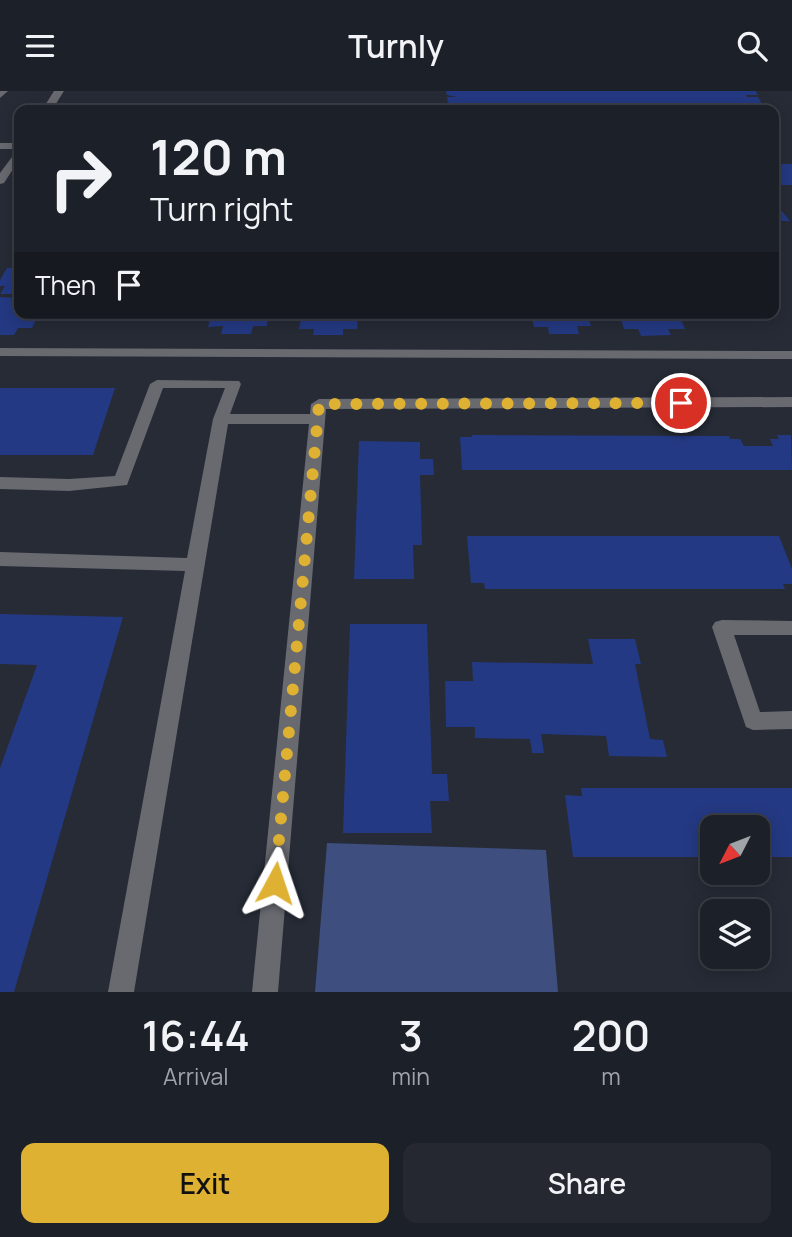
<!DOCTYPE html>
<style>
:root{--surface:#1c2028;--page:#252830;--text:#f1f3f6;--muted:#a0a3a8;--line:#3a3e45;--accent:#deb133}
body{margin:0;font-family:Manrope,sans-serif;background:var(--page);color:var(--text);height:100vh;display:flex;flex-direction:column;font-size:26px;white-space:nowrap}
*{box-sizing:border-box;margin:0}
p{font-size:23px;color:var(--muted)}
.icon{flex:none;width:38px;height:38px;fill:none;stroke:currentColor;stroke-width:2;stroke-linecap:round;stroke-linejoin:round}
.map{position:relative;height:901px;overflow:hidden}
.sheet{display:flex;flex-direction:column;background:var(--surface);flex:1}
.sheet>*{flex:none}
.hud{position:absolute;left:14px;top:14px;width:765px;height:214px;border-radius:14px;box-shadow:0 4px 18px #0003,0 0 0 2px var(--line);background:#1c2028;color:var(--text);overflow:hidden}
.needle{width:46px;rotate:228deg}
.tools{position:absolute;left:700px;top:724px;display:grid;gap:14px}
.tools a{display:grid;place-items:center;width:70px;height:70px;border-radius:14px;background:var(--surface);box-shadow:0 4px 18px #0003,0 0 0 2px var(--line);font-size:35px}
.pin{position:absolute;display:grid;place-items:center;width:60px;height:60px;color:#fff;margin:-30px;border:4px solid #fff;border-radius:50%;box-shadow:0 2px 7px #0007}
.me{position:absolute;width:77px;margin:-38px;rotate:5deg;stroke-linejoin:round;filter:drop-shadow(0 0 5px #0008)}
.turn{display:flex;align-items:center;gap:24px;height:147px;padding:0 21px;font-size:32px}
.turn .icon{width:91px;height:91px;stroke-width:2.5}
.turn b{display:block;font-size:49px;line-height:60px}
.then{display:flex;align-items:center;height:66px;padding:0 21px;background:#0003;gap:14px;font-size:26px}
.eta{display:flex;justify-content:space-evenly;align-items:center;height:119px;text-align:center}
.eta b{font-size:42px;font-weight:600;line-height:49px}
.primary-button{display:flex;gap:14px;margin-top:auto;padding:14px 21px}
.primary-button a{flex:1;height:80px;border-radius:14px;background:var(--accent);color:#111;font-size:28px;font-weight:600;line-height:80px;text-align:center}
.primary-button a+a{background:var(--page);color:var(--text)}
header{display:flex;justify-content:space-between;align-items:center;height:91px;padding:0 21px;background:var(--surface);font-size:32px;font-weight:600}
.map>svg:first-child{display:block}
.green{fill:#3d4e7f}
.building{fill:#243983}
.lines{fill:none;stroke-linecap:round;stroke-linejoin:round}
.minor{fill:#686a70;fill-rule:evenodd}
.route{stroke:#deb133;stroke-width:12;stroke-dasharray:0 21.6}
</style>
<header><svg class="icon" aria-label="menu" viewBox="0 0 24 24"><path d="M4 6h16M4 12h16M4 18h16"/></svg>Turnly<svg class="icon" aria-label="search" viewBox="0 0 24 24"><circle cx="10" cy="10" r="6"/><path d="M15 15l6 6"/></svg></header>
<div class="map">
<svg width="792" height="901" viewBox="0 0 792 901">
<rect width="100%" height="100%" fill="#262b36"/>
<!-- green -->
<path class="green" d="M 327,752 L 546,759 L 558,901 L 315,901 Z"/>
<!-- building -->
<path class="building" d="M 446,0 L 756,0 L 758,4 L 746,4 L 747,6 L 758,6 L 762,13 L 756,13 L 758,15 L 728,15 L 727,13 L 674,15 L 672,13 L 620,15 L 605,12 L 594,13 L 595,15 L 567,15 L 566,12 L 512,15 L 512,12 L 488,12 L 488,15 L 458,15 L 458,12 L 448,12 L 447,6 L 457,6 L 447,4 Z
M 774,73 L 792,73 L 792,94 L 774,94 Z
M 774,103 L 779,113 L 776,113 L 790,130 L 774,130 Z
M 19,168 L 19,203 L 0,203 L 5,195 L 0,195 L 0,189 L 7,177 L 14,177 Z
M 0,206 L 19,207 L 19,222 L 39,222 L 32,237 L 18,237 L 14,244 L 0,244 Z
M 218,222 L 262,222 L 268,224 L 267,235 L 253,235 L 251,243 L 221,243 L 223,235 L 208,236 L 211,224 Z
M 302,222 L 358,222 L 357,238 L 343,238 L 343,244 L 313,244 L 314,238 L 299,238 Z
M 537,222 L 588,224 L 591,235 L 577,235 L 579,243 L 549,243 L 548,236 L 534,236 L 531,224 Z
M 619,222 L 678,222 L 685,238 L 668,238 L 671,244 L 641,245 L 638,238 L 624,238 Z
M 0,297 L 115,297 L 93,364 L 0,364 Z
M 472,344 L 729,345 L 730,348 L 740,348 L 744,355 L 773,355 L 770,348 L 779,348 L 777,344 L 791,344 L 792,379 L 462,379 L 460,346 L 472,346 Z
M 359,350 L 420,351 L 420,368 L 433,368 L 434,384 L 420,384 L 422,454 L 413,454 L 414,488 L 354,488 Z
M 467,445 L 779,445 L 792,478 L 792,493 L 783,493 L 785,498 L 485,498 L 484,492 L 471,492 Z
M 0,523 L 123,526 L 14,901 L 0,901 L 0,677 L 37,574 L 0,573 Z
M 350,533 L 427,533 L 432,683 L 447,683 L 449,710 L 430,710 L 432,742 L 343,742 Z
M 588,548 L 635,548 L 641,573 L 635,573 L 650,648 L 663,649 L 667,666 L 609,665 L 606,645 L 541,643 L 544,662 L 532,662 L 530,648 L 475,647 L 475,636 L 446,636 L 445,590 L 473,590 L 472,571 L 593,573 Z
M 581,697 L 792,697 L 792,766 L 758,766 L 758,737 L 712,737 L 712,766 L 573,766 L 565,704 L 582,705 Z"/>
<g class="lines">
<!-- minor -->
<path class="minor" d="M 0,0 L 8,0 L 0,7 Z
M 54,0 L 64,0 L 52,19 L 42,19 Z
M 0,52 L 19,52 L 19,69 L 4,92 L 0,93 L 0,82 L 18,58 L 0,58 Z
M 0,257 L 792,260 L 792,268 L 0,265 Z
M 157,289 L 239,290 L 241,293 L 230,323 L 310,323 L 311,313 L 319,308 L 792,306 L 792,316 L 326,318 L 278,901 L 252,901 L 309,333 L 228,333 L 134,901 L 108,901 L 185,480 L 0,475 L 0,461 L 187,467 L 213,328 L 225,297 L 163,297 L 127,394 L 69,400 L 0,398 L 0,386 L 69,388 L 115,385 L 150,293 Z
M 722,529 L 792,530 L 792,544 L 734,544 L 760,621 L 792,620 L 792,638 L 753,639 L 746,636 L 712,536 L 715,531 Z"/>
</g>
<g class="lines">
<!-- route -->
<path class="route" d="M 275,792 L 319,313 L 681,312"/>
</g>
</svg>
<div class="tools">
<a><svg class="needle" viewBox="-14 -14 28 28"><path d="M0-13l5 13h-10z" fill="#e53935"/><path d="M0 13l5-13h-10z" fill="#a0a3a8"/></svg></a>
<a><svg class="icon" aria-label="layers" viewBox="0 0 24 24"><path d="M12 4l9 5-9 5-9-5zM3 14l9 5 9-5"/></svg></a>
</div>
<div class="pin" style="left:681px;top:312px;background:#d93025"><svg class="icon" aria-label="arrive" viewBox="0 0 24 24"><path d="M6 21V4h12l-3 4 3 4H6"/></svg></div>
<svg class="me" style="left:275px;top:792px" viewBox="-20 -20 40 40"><path d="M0-17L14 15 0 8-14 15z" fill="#deb133" stroke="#fff" stroke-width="4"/></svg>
<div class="hud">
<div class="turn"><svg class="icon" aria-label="right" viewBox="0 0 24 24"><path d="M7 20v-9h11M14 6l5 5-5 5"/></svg><div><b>120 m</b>Turn right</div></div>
<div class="then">Then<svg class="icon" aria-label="arrive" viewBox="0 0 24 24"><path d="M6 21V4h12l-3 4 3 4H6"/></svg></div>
</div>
</div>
<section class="sheet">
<div class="eta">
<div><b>16:44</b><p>Arrival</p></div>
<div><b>3</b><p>min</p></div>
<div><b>200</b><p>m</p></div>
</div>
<div class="primary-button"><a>Exit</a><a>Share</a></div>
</section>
